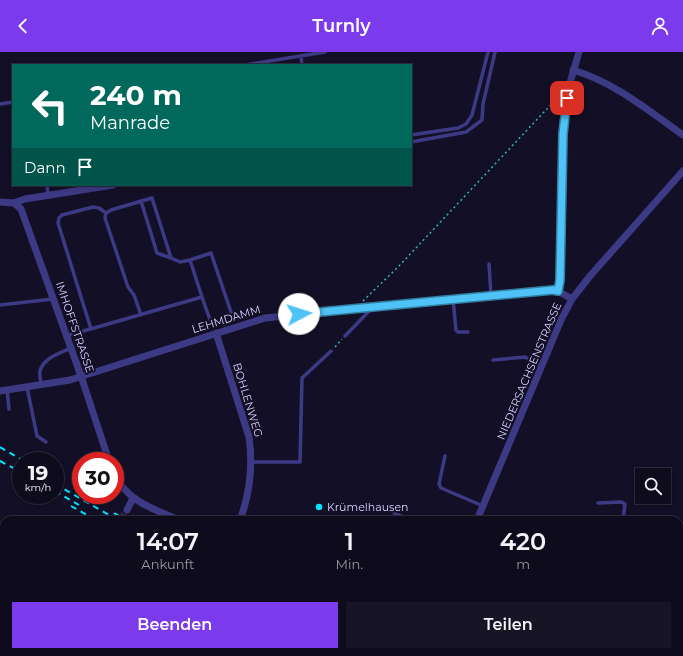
<!DOCTYPE html>
<html lang="de">
<meta charset="utf-8">
<style>
:root{--surface:#0e0b1c;--page:#171425;--text:#f1f3f6;--muted:#9b9ba3;--line:#2e2b3b;--accent:#7c3aed}
body{margin:0;font-family:Montserrat,sans-serif;background:var(--page);color:var(--text);height:100vh;display:flex;flex-direction:column;font-size:15px;white-space:nowrap}
*{box-sizing:border-box;margin:0}
p{font-size:13px;color:var(--muted)}
.icon{flex:none;width:22px;height:22px;fill:none;stroke:currentColor;stroke-width:2;stroke-linecap:round;stroke-linejoin:round}
.map{position:relative;flex:1;overflow:hidden}
.side{position:absolute;left:0px;top:464px;width:683px;height:140px;display:flex;flex-direction:column;background:var(--surface);border-radius:12px 12px 0 0;box-shadow:0 2px 6px #0003,0 0 0 1px var(--line)}
.side>*{flex:none}
.hud{position:absolute;left:12px;top:12px;width:400px;height:122px;border-radius:0px;box-shadow:0 2px 6px #0003,0 0 0 1px var(--line);background:#00695c;color:#fff;overflow:hidden}
.buttons{position:absolute;left:635px;top:416px;display:grid;gap:8px}
.buttons a{display:grid;place-items:center;width:36px;height:36px;border-radius:0px;background:var(--surface);box-shadow:0 2px 6px #0003,0 0 0 1px var(--line);font-size:20px}
.speed{position:absolute;left:12px;top:400px;display:flex;gap:8px;font-size:20px;font-weight:700;text-align:center}
.speed>*{display:grid;place-content:center;width:52px;height:52px;border-radius:50%;background:var(--surface);box-shadow:0 2px 6px #0003,0 0 0 1px var(--line);line-height:1}
.speed small{font-size:10px;font-weight:400}
.speed .limit{border:6px solid #d22;background:#fff;color:#111}
.pin{position:absolute;display:grid;place-items:center;width:34px;height:34px;color:#fff;margin:-17px;border-radius:8px;box-shadow:0 2px 6px #0006}
.me{position:absolute;width:44px;margin:-22px;rotate:85deg;stroke-linejoin:round;filter:drop-shadow(0 0 3px #0008)}
.turn{display:flex;align-items:center;gap:14px;height:84px;padding:0 12px;font-size:18px}
.turn .icon{width:52px;height:52px;stroke-width:2.5}
.turn b{display:block;font-size:28px;line-height:34px}
.then{display:flex;align-items:center;height:38px;padding:0 12px;background:#0003;gap:8px;font-size:15px}
.eta{display:flex;justify-content:space-evenly;align-items:center;height:68px;text-align:center}
.eta b{font-size:24px;font-weight:600;line-height:28px}
.button{display:flex;gap:8px;margin-top:auto;padding:8px 12px}
.button a{flex:1;height:46px;border-radius:0px;background:var(--accent);color:#fff;font-size:16px;font-weight:600;line-height:46px;text-align:center}
.button a+a{background:var(--page);color:var(--text)}
header{display:flex;justify-content:space-between;align-items:center;height:52px;padding:0 12px;background:var(--accent);color:#fff;font-size:18px;font-weight:600}
.map>svg:first-child{display:block}
.green{fill:#12302f}
.lines{fill:none;stroke-linecap:round;stroke-linejoin:round}
.street-tunnel{stroke:#312d47;stroke-width:7;stroke-dasharray:7 3.5;stroke-linecap:butt}
.path{stroke:#2fb8b0;stroke-width:1.5;stroke-dasharray:2 3;stroke-linecap:butt}
.lane{stroke:#3d3a85;stroke-width:3.5}
.street{stroke:#3d3a85;stroke-width:7}
.rail{stroke:#00e5ff;stroke-width:2;stroke-dasharray:6 5;stroke-linecap:butt}
.route-casing{stroke:#337fa1;stroke-width:10}
.route{stroke:#4fc3f7;stroke-width:7}
.poi-dot{fill:#00e5ff;stroke:#130f26;stroke-width:1.5}
.labels{text-anchor:middle;stroke-width:4;stroke-linejoin:round;paint-order:stroke}
.street-label{font-size:11px;fill:#d9d4ff;stroke:#130f26}
.poi-label{font-size:11px;fill:#d9d4ff;stroke:#130f26;text-anchor:start}
</style>
<header><svg class="icon" aria-label="back" viewBox="0 0 24 24"><path d="M15 5l-7 7 7 7"/></svg>Turnly<svg class="icon" aria-label="person" viewBox="0 0 24 24"><circle cx="12" cy="8" r="4"/><path d="M4 21q1-7 8-7t8 7"/></svg></header>
<div class="map">
<svg width="683" height="604" viewBox="0 0 683 604">
<rect width="100%" height="100%" fill="#130f26"/>
<!-- green -->
<path class="green" d="M 103,600 L 316,600 L 325,604 L 103,604 Z"/>
<g class="lines">
<!-- street-tunnel -->
<path class="street-tunnel" d="M 121,468 L 127,458
M 421,604 L 422,600"/>
<!-- path -->
<path class="path" d="M 363,249 L 399,214 L 561,42
M 335,295 L 342,287
M 131,600 L 132,604
M 216,600 L 217,604
M 263,600 L 264,604
M 217,603 L 230,600
M 146,604 L 167,600"/>
<!-- lane -->
<path class="lane" d="M 301,4 L 302,13
M 245,13 L 325,0
M 0,52 L 13,50
M 411,83 L 458,76 L 466,72 L 472,63 L 488,0
M 411,90 L 466,80 L 482,68 L 483,52 L 495,0
M 47,133 L 48,143
M 141,149 L 157,201 L 171,206
M 489,212 L 491,244
M 202,245 L 190,208 L 211,201 L 231,260
M 453,247 L 456,278 L 458,280 L 468,280
M 0,253 L 53,247
M 141,263 L 134,243 L 128,235 L 105,166 L 106,161 L 111,158 L 152,146 L 171,206 L 180,210 L 190,208
M 91,277 L 58,171 L 59,166 L 62,163 L 93,155 L 99,156 L 106,161
M 66,284 L 202,245 L 210,268
M 345,284 L 371,257
M 493,308 L 525,305 L 542,315
M 41,332 C 41,329 39,323 40,319 C 43,306 60,301 71,296
M 27,335 L 37,384 L 46,390
M 7,338 L 9,357
M 445,404 L 439,432 L 441,436 L 483,454
M 251,410 L 300,410 L 302,326 L 331,299
M 598,451 L 621,450 L 625,452 L 623,468
M 394,461 L 411,468
M 86,600 L 94,602"/>
<!-- street -->
<path class="street" d="M 573,18 C 614,30 649,59 683,83
M 0,150 L 14,151 L 25,147 L 113,133
M 14,151 L 21,157 L 81,324 L 109,409
M 558,239 L 560,228 L 563,82 L 569,34 L 579,0
M 216,281 L 249,385 C 253,413 250,441 240,468
M 0,339 L 70,328 L 265,266 L 553,238 L 558,239 L 572,247
M 115,423 C 128,450 154,457 179,468
M 127,458 L 133,446
M 477,468 L 561,268 L 572,247 L 590,224 L 683,119
M 0,495 L 4,497
M 679,552 L 683,553
M 94,604 L 94,600"/>
<!-- rail -->
<path class="rail" d="M 0,395 L 24,409
M 0,409 L 21,420
M 55,432 L 118,468
M 55,439 L 79,453
M 71,454 L 96,468
M 114,461 L 126,468
M 344,600 L 352,604
M 369,600 L 379,604
M 382,600 L 392,604
M 414,600 L 424,604
M 522,600 L 552,604"/>
</g>
<g class="lines">
<defs>
<path id="route" d="M 299,262 L 553,238 L 558,239 L 560,228 L 563,82 L 567,46"/>
</defs>
<!-- route casing -->
<use href="#route" class="route-casing"/>
<!-- route -->
<use href="#route" class="route"/>
</g>
<!-- markers -->
<circle class="poi-dot" cx="319" cy="455" r="4"/>
<g class="labels">
<!-- street labels -->
<g class="street-label">
<text transform="translate(226 267) rotate(-17)" y="4">LEHMDAMM</text>
<text transform="translate(75 275) rotate(71)" y="4">IMHOFFSTRASSE</text>
<text transform="translate(529 319) rotate(-67)" y="4">NIEDERSACHSENSTRASSE</text>
<text transform="translate(248 348) rotate(73)" y="4">BOHLENWEG</text>
</g>
<!-- poi labels -->
<g class="poi-label">
<text x="327" y="459">Krümelhausen</text>
</g>
</g>
</svg>
<div class="buttons">
<a><svg class="icon" aria-label="search" viewBox="0 0 24 24"><circle cx="10" cy="10" r="6"/><path d="M15 15l6 6"/></svg></a>
</div>
<div class="speed"><div>19<small>km/h</small></div><div class="limit">30</div></div>
<div class="pin" style="left:567px;top:46px;background:#d93025"><svg class="icon" aria-label="arrive" viewBox="0 0 24 24"><path d="M6 21V4h12l-3 4 3 4H6"/></svg></div>
<svg class="me" style="left:299px;top:262px" viewBox="-20 -20 40 40"><circle r="19" fill="#fff"/><path d="M0-13L10 11 0 6-10 11z" fill="#4fc3f7"/></svg>
<div class="hud">
<div class="turn"><svg class="icon" aria-label="left" viewBox="0 0 24 24"><path d="M17 20v-9H6M10 6l-5 5 5 5"/></svg><div><b>240 m</b>Manrade</div></div>
<div class="then">Dann<svg class="icon" aria-label="arrive" viewBox="0 0 24 24"><path d="M6 21V4h12l-3 4 3 4H6"/></svg></div>
</div>
<section class="side">
<div class="eta">
<div><b>14:07</b><p>Ankunft</p></div>
<div><b>1</b><p>Min.</p></div>
<div><b>420</b><p>m</p></div>
</div>
<div class="button"><a>Beenden</a><a>Teilen</a></div>
</section>
</div>
